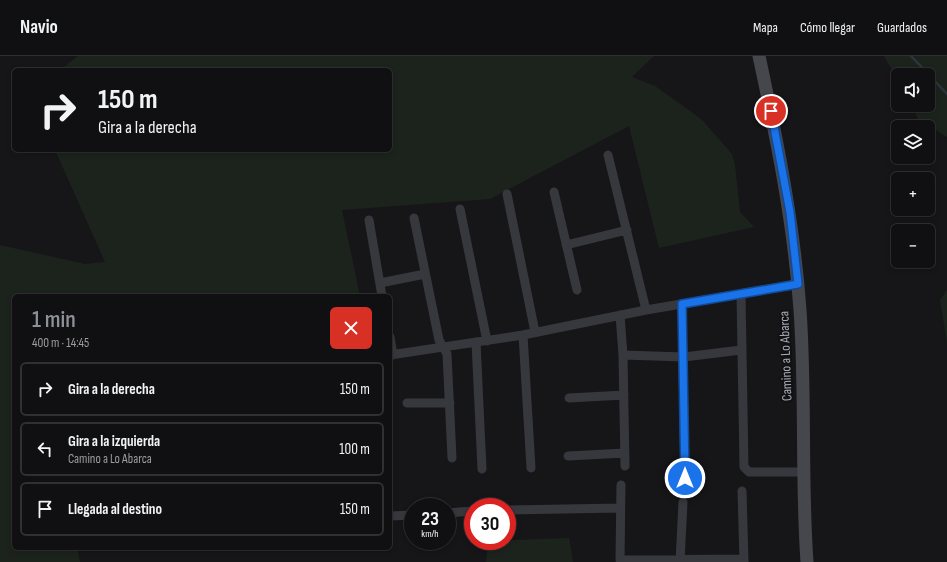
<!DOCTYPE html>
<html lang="es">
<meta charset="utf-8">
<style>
:root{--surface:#101012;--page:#1e1e20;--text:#f1f3f6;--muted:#9c9d9f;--line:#303032;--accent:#8c9099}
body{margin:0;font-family:"Sofia Sans Condensed",sans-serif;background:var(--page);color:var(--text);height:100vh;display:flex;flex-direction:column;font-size:15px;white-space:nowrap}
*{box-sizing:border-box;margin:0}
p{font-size:13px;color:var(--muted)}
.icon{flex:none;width:22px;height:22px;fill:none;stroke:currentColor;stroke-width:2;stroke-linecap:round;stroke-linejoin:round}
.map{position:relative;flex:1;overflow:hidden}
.drawer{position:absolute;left:12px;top:238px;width:380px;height:256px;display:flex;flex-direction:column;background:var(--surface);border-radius:6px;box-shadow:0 2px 6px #0003,0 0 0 1px var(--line)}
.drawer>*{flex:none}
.guide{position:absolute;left:12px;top:12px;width:380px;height:84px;border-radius:6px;box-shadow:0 2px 6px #0003,0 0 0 1px var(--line);background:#101012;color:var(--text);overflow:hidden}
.buttons{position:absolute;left:891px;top:12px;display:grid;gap:8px}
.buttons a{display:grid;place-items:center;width:44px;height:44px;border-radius:6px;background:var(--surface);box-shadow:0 2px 6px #0003,0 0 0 1px var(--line);font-size:20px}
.speed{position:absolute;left:404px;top:442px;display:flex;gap:8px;font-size:20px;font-weight:700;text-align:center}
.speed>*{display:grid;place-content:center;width:52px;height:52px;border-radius:50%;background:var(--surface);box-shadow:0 2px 6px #0003,0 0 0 1px var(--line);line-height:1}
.speed small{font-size:10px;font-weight:400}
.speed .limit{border:6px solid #d22;background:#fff;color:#111}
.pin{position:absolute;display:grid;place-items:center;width:34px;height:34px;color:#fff;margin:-17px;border:2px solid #fff;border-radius:50%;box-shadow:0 1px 4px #0007}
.me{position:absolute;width:44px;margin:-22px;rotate:0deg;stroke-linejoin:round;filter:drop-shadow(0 0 3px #0008)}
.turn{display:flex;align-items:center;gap:14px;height:84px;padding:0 20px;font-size:18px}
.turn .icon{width:52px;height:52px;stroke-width:2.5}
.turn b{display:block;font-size:28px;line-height:34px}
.round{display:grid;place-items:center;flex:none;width:42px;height:42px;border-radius:6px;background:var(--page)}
.head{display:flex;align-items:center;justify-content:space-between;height:68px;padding:0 20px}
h1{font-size:24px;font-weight:600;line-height:30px;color:var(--accent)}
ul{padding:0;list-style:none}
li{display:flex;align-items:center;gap:12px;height:54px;margin:0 8px 6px;padding:0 12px;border:2px solid var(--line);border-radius:6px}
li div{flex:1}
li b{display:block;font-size:15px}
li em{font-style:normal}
header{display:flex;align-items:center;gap:24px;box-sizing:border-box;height:56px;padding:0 20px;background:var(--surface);border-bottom:1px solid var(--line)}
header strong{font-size:19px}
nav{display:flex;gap:22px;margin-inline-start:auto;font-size:14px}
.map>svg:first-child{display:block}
.green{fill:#1c231d}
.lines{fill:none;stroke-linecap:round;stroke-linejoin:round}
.stream{stroke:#2c353c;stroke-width:2.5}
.minor{stroke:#37383d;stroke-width:9}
.secondary{stroke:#45474d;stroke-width:13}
.route-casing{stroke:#114b97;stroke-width:10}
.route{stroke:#1a73e8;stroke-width:7}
.labels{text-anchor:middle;stroke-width:4;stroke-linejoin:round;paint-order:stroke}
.street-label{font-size:14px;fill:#a8adb8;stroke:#111113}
</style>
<header>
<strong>Navio</strong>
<nav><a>Mapa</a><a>Cómo llegar</a><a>Guardados</a></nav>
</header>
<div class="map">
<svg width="947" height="506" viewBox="0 0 947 506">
<rect width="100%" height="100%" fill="#161618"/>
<!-- green -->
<path class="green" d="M 78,0 L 654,0 L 632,21 L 655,30 L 693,57 L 703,65 L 732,98 L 735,109 L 740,156 L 754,171 L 659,192 L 629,70 L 490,143 L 342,154 L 360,240 L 14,240 L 14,492 L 77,492 L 80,506 L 0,506 L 0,189 L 85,208 L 105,206 L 55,94 L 390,94 L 390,14 L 60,14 Z
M 884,0 L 947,0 L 947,81 L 918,63 L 911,49 L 928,49 L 928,19 L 898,19 L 898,24 Z
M 947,234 L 947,286 L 940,244 Z
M 569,482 L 573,506 L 486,506 L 488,485 Z"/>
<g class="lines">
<!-- stream -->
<path class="stream" d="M 911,0 L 947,38"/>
<!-- minor -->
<path class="minor" d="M 608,99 L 646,254
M 554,136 L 577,234
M 507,138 L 535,276
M 460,153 L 487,285
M 414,162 L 439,284 L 447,298 L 452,402
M 369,164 L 382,240
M 566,189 L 627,174
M 380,227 L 425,218
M 741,238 L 744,411 L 749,416 L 803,416
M 682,248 L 685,422
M 620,259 L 623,299 L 625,410
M 523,279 L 531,412
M 390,281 L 393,299
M 476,286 L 482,413
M 390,299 L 523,279 L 646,254 L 798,228
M 623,299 L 684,301 L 741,294
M 569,342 L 624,339
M 407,347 L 450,347
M 568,400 L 625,397
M 621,429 L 620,504 L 744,503
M 742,435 L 744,506
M 507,454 L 620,452
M 447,457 L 473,455
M 390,460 L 413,459
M 680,506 L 683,446"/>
<!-- secondary -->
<path class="secondary" d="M 759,0 C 777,84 794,168 800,254 C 806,338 801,422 807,506"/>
</g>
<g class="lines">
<defs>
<path id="route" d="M 685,422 L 682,248 L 798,228 L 790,156 L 771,55"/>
</defs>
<!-- route casing -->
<use href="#route" class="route-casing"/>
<!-- route -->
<use href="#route" class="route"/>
</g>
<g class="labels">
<!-- street labels -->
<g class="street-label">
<text transform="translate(785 300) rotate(-92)" y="5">Camino a Lo Abarca</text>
</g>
</g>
</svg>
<div class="buttons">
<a><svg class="icon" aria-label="sound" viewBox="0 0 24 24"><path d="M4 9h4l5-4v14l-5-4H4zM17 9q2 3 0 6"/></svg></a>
<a><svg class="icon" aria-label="layers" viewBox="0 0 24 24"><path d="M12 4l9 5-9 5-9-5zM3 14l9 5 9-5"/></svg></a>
<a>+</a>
<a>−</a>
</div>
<div class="speed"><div>23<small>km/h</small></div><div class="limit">30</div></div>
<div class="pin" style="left:771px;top:55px;background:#d93025"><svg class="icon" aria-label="arrive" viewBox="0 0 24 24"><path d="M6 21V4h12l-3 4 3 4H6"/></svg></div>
<svg class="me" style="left:685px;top:422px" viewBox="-20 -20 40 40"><circle r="17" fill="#1a73e8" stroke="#fff" stroke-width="3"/><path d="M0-11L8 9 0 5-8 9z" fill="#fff"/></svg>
<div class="guide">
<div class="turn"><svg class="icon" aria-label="right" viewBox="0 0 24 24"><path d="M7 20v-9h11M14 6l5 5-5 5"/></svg><div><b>150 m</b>Gira a la derecha</div></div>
</div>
<section class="drawer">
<div class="head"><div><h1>1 min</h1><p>400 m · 14:45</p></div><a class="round" style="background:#d93025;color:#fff"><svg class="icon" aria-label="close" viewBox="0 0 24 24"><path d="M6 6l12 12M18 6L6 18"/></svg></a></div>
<ul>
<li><svg class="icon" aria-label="right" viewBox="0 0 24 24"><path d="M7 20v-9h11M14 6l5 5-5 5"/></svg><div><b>Gira a la derecha</b></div><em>150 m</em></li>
<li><svg class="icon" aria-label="left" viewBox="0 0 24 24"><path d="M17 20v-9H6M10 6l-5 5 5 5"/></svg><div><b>Gira a la izquierda</b><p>Camino a Lo Abarca</p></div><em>100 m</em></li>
<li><svg class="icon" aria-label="arrive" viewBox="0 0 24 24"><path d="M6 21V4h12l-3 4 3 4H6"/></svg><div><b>Llegada al destino</b></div><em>150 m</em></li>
</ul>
</section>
</div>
